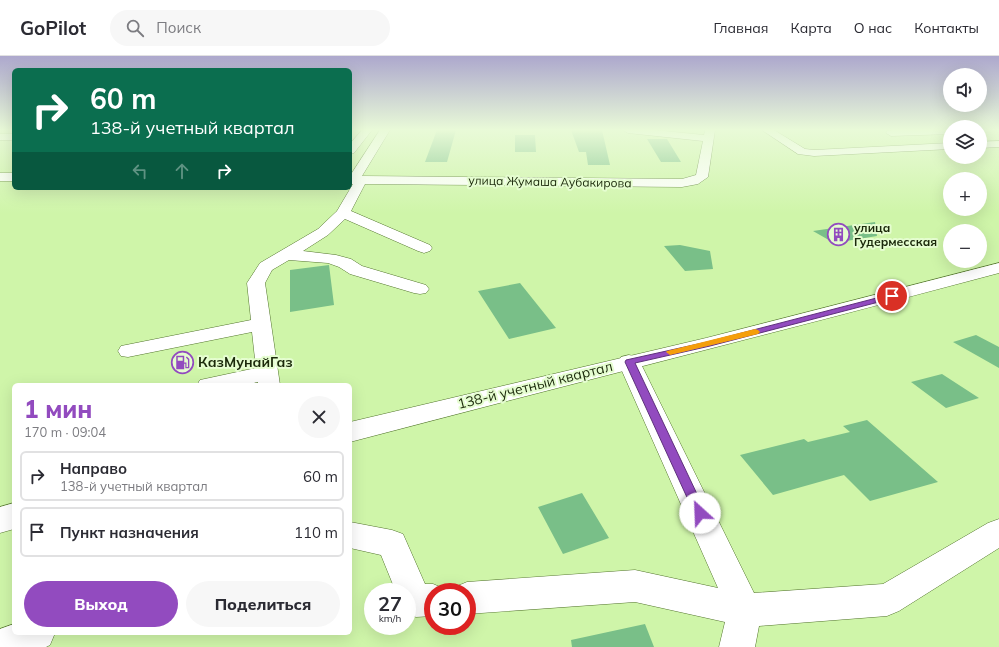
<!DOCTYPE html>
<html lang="ru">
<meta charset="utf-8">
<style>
:root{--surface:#fff;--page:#f7f7f7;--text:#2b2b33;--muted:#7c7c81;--line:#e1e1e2;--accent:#924bbf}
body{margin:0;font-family:Mulish,sans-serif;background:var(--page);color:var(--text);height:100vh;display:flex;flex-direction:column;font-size:15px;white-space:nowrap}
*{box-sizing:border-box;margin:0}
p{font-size:13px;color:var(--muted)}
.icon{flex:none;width:22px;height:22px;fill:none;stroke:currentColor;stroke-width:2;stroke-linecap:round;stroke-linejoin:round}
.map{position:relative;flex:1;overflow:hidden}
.panel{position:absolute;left:12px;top:327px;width:340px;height:252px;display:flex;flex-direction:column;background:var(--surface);border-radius:6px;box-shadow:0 4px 16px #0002}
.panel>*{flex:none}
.banner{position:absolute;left:12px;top:12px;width:340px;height:122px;border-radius:6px;box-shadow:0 4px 16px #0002;background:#0b6e4f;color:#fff;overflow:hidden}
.tools{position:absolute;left:943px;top:12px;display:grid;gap:8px}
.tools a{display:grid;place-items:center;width:44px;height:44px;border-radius:50%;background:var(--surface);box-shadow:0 4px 16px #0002;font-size:20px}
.speed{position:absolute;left:364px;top:527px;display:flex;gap:8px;font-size:20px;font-weight:700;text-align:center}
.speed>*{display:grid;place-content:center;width:52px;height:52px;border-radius:50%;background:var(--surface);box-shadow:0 4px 16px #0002;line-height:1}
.speed small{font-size:10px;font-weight:400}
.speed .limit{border:6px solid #d22;background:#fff;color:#111}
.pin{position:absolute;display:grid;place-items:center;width:34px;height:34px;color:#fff;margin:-17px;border:2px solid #fff;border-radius:50%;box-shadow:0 1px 4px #0007}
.me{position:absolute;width:44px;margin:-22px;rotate:335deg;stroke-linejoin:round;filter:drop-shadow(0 0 3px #0008)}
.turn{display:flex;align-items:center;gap:14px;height:84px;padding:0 12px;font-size:18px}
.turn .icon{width:52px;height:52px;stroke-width:2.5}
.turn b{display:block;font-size:28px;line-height:34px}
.lanes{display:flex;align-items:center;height:38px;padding:0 12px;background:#0003;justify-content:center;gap:20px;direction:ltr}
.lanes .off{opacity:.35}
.round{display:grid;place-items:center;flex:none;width:42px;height:42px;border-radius:21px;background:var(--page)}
.overview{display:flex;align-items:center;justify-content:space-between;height:68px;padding:0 12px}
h1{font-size:24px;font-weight:800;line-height:30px;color:var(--accent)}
.cta{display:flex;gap:8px;margin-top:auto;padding:8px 12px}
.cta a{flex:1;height:46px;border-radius:24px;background:var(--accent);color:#fff;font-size:16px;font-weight:800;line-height:46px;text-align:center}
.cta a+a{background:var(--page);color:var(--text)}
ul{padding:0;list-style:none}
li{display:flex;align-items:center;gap:12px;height:50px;margin:0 8px 6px;padding:0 4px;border:2px solid var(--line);border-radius:6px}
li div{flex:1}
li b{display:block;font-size:15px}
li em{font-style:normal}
header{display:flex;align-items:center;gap:24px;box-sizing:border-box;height:56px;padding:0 20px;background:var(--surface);border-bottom:1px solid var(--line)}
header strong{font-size:19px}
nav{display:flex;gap:22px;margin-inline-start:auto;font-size:14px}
.search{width:280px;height:36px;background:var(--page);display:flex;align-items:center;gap:10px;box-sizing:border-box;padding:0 14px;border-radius:22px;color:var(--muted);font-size:15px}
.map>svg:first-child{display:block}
.building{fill:#79bf88}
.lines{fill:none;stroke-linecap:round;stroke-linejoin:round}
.minor-casing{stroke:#54752e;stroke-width:1}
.major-casing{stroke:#54752e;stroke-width:1}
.minor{fill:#fff;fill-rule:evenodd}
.major{fill:#fff;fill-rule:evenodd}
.route{fill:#924bbf;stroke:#5f317c}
.slow{fill:#f59e0b}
.labels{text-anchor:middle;stroke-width:4;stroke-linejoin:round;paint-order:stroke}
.far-street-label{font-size:12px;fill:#1b290b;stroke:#e5fdd0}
.far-poi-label{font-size:12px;font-weight:bold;fill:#1b290b;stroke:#e5fdd0;text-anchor:start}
.poi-label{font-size:14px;font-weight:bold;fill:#1b290b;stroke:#e5fdd0;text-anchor:start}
.street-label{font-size:14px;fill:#1b290b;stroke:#e5fdd0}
</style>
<header>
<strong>GoPilot</strong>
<div class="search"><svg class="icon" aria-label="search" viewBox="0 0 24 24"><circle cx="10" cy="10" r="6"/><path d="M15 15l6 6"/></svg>Поиск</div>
<nav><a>Главная</a><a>Карта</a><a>О нас</a><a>Контакты</a></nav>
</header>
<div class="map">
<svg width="999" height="591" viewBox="0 0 999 591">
<rect width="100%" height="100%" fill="#cff5a9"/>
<!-- building -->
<path class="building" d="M 437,74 L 456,74 L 447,106 L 425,106 Z
M 571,74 L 602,74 L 610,109 L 588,109 L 586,96 L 579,96 Z
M 515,79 L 535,79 L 536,96 L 515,96 Z
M 647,83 L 667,83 L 681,106 L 661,106 Z
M 875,166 L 877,180 L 834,187 L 813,175 Z
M 680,189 L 710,195 L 713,213 L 685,215 L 664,190 Z
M 329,209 L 334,249 L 290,256 L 290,214 Z
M 520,227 L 556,272 L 509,283 L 478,235 Z
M 976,279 L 999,291 L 999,312 L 953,286 Z
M 942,318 L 979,342 L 946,352 L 911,326 Z
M 867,364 L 938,426 L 870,445 L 844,419 L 773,439 L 740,399 L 804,383 L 808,386 L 850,376 L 843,370 Z
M 582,437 L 609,482 L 563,498 L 538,451 Z
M 645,568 L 654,591 L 572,591 L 571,584 Z"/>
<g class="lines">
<defs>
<path id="minor" d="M 362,74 L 372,74 L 354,97 L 350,98 L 350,88 Z
M 380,74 L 390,74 L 362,120 L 682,123 L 696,119 L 703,85 L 628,77 L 623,74 L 654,74 L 704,79 L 705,74 L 715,74 L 708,121 L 698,128 L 682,131 L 365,128 L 351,155 L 430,189 L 432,192 L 430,195 L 424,197 L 418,195 L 345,163 L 328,179 L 303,195 L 336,199 L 351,203 L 362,210 L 426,229 L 429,233 L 426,237 L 420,238 L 414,237 L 350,218 L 339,211 L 328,207 L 289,204 L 272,214 L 265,227 L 280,329 L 258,329 L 258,326 L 244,329 L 197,329 L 200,324 L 256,312 L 252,276 L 128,301 L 121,300 L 118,295 L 121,290 L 251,264 L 247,227 L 260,207 L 318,173 L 337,155 L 353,128 L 350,128 L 350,120 Z
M 762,74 L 774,74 L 805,93 L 814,94 L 950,87 L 950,93 L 814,100 L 798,98 Z
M 893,74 L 950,74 L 950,78 L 891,80 L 886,77 L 887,75 Z
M 0,78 L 14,78 L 14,84 L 0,84 Z
M 999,85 L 999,91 L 980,92 L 980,86 Z
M 0,117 L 14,117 L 14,125 L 0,125 Z
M 629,299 L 637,301 L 640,306 L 754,537 L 883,528 L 988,467 L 999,463 L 999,492 L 899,555 L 887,560 L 759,570 L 755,591 L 719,591 L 725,566 L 635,546 L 467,558 L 467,536 L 453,536 L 455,531 L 467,526 L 635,514 L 718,532 L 618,306 L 621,301 Z
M 350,466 L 392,474 L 403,478 L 425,528 L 433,528 L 445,533 L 446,536 L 433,536 L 433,560 L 416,561 L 407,558 L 407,536 L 396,536 L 381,499 L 350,492 Z
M 14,568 L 14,577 L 55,577 L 50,589 L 46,591 L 0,591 L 0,573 Z"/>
<path id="major" d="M 999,207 L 999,217 C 783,275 566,329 350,386 L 350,366 L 706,282 Z
M 14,447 L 14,473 L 0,477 L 0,451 Z"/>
</defs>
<!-- minor casing -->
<use href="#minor" class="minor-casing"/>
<!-- major casing -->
<use href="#major" class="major-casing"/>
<!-- minor -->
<use href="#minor" class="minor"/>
<!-- major -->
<use href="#major" class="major"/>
</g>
<!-- sky -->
<linearGradient id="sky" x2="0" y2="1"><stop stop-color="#ada8cd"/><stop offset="0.47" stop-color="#e9fad8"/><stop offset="1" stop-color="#e9fad8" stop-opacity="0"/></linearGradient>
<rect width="999" height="157" fill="url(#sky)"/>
<!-- route -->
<path class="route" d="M 892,238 L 894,239 L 894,242 L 710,290 L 635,307 L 706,457 L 705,461 L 700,462 L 696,461 L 625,306 L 626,304 L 707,286 Z"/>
<!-- slow -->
<path class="slow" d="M 755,273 L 758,274 L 760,276 L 758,278 L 670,299 L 666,296 L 667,295 Z"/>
<!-- icons -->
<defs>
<symbol id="building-ring" viewBox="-11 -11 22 22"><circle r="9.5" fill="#e5fdd0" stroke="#924bbf" stroke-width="1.5"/><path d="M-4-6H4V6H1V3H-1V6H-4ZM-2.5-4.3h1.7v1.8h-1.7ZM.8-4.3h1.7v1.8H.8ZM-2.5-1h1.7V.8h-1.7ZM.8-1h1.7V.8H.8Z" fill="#924bbf"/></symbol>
<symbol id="fuel-ring" viewBox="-11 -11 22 22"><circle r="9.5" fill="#e5fdd0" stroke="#924bbf" stroke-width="1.5"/><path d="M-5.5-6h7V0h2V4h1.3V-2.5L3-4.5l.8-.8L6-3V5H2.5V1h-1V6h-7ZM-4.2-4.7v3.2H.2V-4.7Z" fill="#924bbf"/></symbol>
</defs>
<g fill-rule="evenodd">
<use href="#building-ring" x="826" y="166" width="25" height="25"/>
<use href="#fuel-ring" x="170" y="294" width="25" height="25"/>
</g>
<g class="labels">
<!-- far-street labels -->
<g class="far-street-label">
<text transform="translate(550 126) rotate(1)" y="4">улица Жумаша Аубакирова</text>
</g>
<!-- far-poi labels -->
<g class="far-poi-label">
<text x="854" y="176">улица<tspan x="854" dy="14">Гудермесская</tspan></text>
</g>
<!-- poi labels -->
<g class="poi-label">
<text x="198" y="311">КазМунайГаз</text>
</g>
<!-- street labels -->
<g class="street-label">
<text transform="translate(535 329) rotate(-14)" y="5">138-й учетный квартал</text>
</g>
</g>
</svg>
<div class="tools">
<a><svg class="icon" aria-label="sound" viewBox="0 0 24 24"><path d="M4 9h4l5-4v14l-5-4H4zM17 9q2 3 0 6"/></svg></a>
<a><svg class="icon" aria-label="layers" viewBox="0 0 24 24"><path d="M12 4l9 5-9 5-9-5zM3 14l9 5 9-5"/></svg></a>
<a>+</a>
<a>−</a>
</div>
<div class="speed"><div>27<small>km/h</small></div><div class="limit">30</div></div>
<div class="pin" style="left:892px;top:240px;background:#d93025"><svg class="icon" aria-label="arrive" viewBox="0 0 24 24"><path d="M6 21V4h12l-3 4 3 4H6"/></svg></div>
<svg class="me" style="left:700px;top:457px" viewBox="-20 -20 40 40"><circle r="19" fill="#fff"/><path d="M0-13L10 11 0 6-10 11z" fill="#924bbf"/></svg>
<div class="banner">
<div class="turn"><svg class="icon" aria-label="right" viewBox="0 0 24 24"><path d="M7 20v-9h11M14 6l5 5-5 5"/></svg><div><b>60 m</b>138-й учетный квартал</div></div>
<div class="lanes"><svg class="icon off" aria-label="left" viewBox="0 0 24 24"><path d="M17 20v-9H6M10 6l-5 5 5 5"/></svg><svg class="icon off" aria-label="ahead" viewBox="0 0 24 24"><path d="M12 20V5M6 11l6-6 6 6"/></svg><svg class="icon" aria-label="right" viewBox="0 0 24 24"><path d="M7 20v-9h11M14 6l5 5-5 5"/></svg></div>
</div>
<section class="panel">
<div class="overview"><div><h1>1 мин</h1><p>170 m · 09:04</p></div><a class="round"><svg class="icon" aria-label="close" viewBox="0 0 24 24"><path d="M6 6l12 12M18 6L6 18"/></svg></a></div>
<ul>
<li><svg class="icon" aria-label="right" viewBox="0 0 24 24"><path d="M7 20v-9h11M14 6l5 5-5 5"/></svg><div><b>Направо</b><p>138-й учетный квартал</p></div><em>60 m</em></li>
<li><svg class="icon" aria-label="arrive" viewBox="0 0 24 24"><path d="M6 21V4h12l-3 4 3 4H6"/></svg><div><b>Пункт назначения</b></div><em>110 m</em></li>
</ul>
<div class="cta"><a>Выход</a><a>Поделиться</a></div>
</section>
</div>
